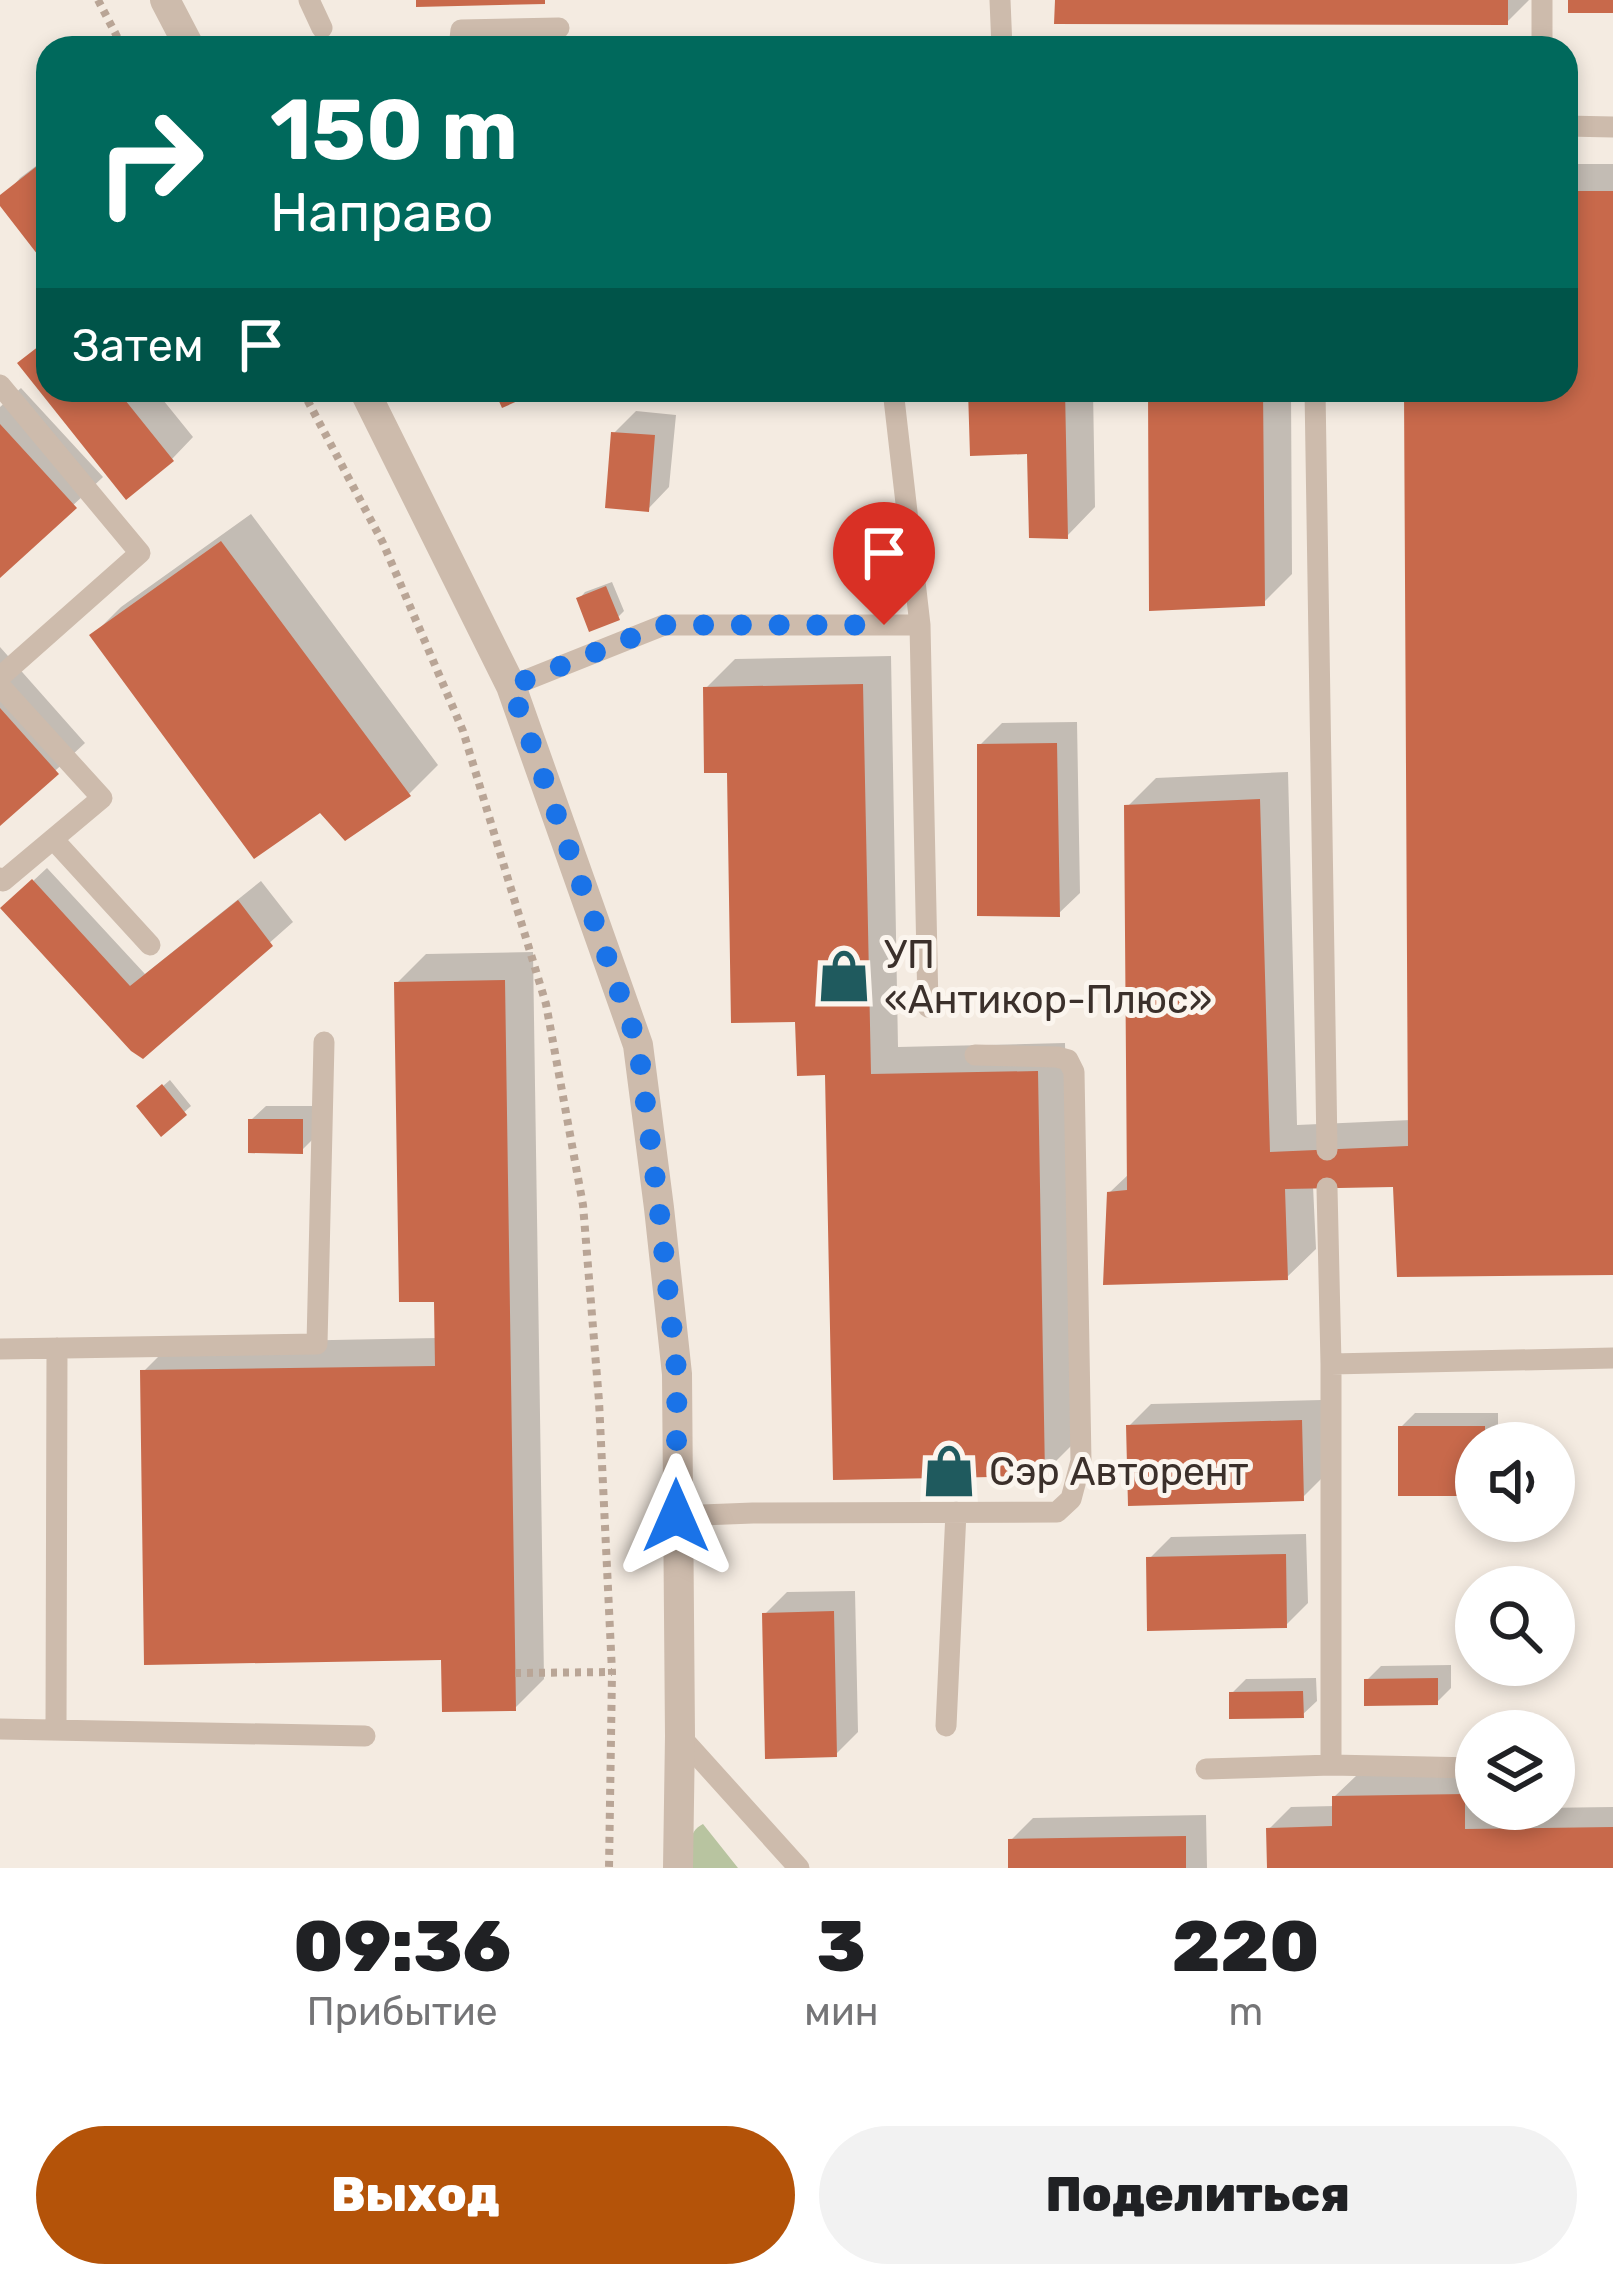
<!DOCTYPE html>
<html lang="ru">
<meta charset="utf-8">
<style>
:root{--surface:#fff;--page:#f2f2f2;--text:#202124;--muted:#757577;--accent:#b45309}
body{margin:0;font-family:Rubik,sans-serif;background:var(--page);color:var(--text);height:100vh;display:flex;flex-direction:column;font-size:45px;white-space:nowrap}
*{box-sizing:border-box;margin:0}
p{font-size:39px;color:var(--muted)}
.icon{flex:none;width:66px;height:66px;fill:none;stroke:currentColor;stroke-width:2;stroke-linecap:round;stroke-linejoin:round}
.map{position:relative;height:1868px;overflow:hidden}
.sheet{display:flex;flex-direction:column;background:var(--surface);flex:1}
.sheet>*{flex:none}
.guide{position:absolute;left:36px;top:36px;width:1542px;height:366px;border-radius:36px;box-shadow:0 6px 18px #0003;background:#00695c;color:#fff;overflow:hidden}
.controls{position:absolute;left:1455px;top:1422px;display:grid;gap:24px}
.controls a{display:grid;place-items:center;width:120px;height:120px;border-radius:50%;background:var(--surface);box-shadow:0 6px 18px #0003;font-size:60px}
.pin{position:absolute;display:grid;place-items:center;width:102px;height:102px;color:#fff;margin:-123px -51px;border-radius:50% 50% 50% 0;rotate:-45deg;box-shadow:0 0 12px #0007}
.pin .icon{rotate:45deg}
.me{position:absolute;width:132px;margin:-66px;rotate:0deg;stroke-linejoin:round;filter:drop-shadow(0 0 9px #0008)}
.turn{display:flex;align-items:center;gap:42px;height:252px;padding:0 36px;font-size:54px}
.turn .icon{width:156px;height:156px;stroke-width:2.5}
.turn b{display:block;font-size:84px;line-height:102px}
.then{display:flex;align-items:center;height:114px;padding:0 36px;background:#0003;gap:24px;font-size:45px}
.eta{display:flex;justify-content:space-evenly;align-items:center;height:204px;text-align:center}
.eta b{font-size:72px;font-weight:800;line-height:84px}
.action{display:flex;gap:24px;margin-top:auto;padding:24px 36px}
.action a{flex:1;height:138px;border-radius:72px;background:var(--accent);color:#fff;font-size:48px;font-weight:800;line-height:138px;text-align:center}
.action a+a{background:var(--page);color:var(--text)}
.map>svg:first-child{display:block}
.green{fill:#b8c4a0}
.shadow{fill:#0003}
.building{fill:#c8694b}
.lines{fill:none;stroke-linecap:round;stroke-linejoin:round}
.path{stroke:#b9a596;stroke-width:8;stroke-dasharray:6 6;stroke-linecap:butt}
.service{stroke:#cdbbac;stroke-width:21}
.tertiary{stroke:#cdbbac;stroke-width:30}
.route{stroke:#1a73e8;stroke-width:21;stroke-dasharray:0 37.8}
.labels{text-anchor:middle;stroke-width:10;stroke-linejoin:round;paint-order:stroke}
.poi-label{font-size:39px;fill:#3b302b;stroke:#fbf5ee;text-anchor:start}
</style>
<div class="map">
<svg width="1613" height="1868" viewBox="0 0 1613 1868">
<rect width="100%" height="100%" fill="#f4ebe1"/>
<!-- green -->
<path class="green" d="M 703,1824 L 738,1868 L 691,1868 C 691,1851 686,1832 703,1824 Z"/>
<!-- shadow -->
<path class="shadow" d="M 1058,0 L 1529,0 L 1507,22 Z
M 48,157 L 48,263 L 0,201 L 20,178 Z
M 1566,164 L 1613,164 L 1613,1272 L 1396,1184 L 1313,1186 L 1316,1249 L 1287,1277 L 1109,1193 L 1130,1173 L 1127,807 L 1156,778 L 1288,772 L 1297,1125 L 1411,1120 L 1407,390 L 1566,390 Z
M 48,338 L 48,390 L 155,390 L 193,437 L 172,459 L 126,495 L 21,364 Z
M 21,388 L 103,477 L 0,574 L 0,407 Z
M 971,390 L 1093,390 L 1095,507 L 1067,536 L 1029,451 Z
M 1151,390 L 1291,390 L 1292,574 L 1263,603 Z
M 636,411 L 676,415 L 669,487 L 648,509 L 614,433 Z
M 251,514 L 438,765 L 409,794 L 321,809 L 93,635 L 121,607 Z
M 612,582 L 624,611 L 618,617 L 579,599 L 585,592 Z
M 0,647 L 85,743 L 0,822 Z
M 891,656 L 898,1047 L 1065,1043 L 1073,1444 L 1044,1473 L 798,1019 L 706,688 L 735,659 Z
M 1077,722 L 1080,893 L 1058,914 L 980,745 L 1002,723 Z
M 47,868 L 145,974 L 261,881 L 293,922 L 143,1055 L 4,908 Z
M 533,952 L 544,1679 L 515,1708 L 444,1657 L 143,1372 L 172,1343 L 438,1338 L 437,1299 L 397,983 L 426,954 Z
M 170,1080 L 191,1106 L 162,1132 L 140,1106 Z
M 266,1106 L 316,1106 L 316,1136 L 301,1151 L 251,1120 Z
M 1322,1400 L 1324,1476 L 1302,1498 L 1129,1426 L 1151,1404 Z
M 1415,1413 L 1498,1413 L 1498,1443 L 1476,1443 L 1476,1493 L 1401,1427 Z
M 1306,1534 L 1308,1603 L 1286,1625 L 1149,1559 L 1171,1537 Z
M 855,1591 L 858,1732 L 836,1754 L 765,1614 L 787,1592 Z
M 1451,1665 L 1451,1688 L 1437,1702 L 1367,1680 L 1381,1666 Z
M 1316,1678 L 1317,1701 L 1302,1715 L 1232,1693 L 1246,1679 Z
M 1476,1773 L 1476,1809 L 1613,1807 L 1613,1868 L 1270,1868 L 1269,1829 L 1291,1807 L 1335,1806 L 1334,1797 L 1356,1776 Z
M 1206,1815 L 1207,1868 L 1011,1868 L 1011,1840 L 1033,1818 Z"/>
<!-- building -->
<path class="building" d="M 416,0 L 545,0 L 545,4 L 416,7 Z
M 1055,0 L 1508,0 L 1508,25 L 1054,24 Z
M 1568,0 L 1613,0 L 1613,13 L 1568,13 Z
M 41,163 L 48,172 L 48,268 L 0,206 L 0,195 Z
M 1566,191 L 1613,191 L 1613,1275 L 1397,1277 L 1393,1187 L 1285,1189 L 1288,1280 L 1103,1285 L 1107,1192 L 1127,1190 L 1124,805 L 1260,799 L 1270,1152 L 1408,1146 L 1404,390 L 1566,390 Z
M 48,339 L 48,390 L 117,390 L 174,461 L 126,500 L 17,363 Z
M 494,390 L 542,390 L 502,408 Z
M 968,390 L 1065,390 L 1068,539 L 1029,538 L 1027,454 L 970,456 Z
M 1148,390 L 1263,390 L 1265,606 L 1149,611 Z
M 0,424 L 77,508 L 0,578 Z
M 611,432 L 655,435 L 649,512 L 605,508 Z
M 221,541 L 411,796 L 345,841 L 320,813 L 254,859 L 89,635 Z
M 606,586 L 620,620 L 589,632 L 576,598 Z
M 863,684 L 871,1074 L 1038,1071 L 1045,1476 L 833,1480 L 825,1075 L 797,1076 L 795,1022 L 731,1023 L 727,773 L 704,773 L 703,687 Z
M 0,708 L 59,774 L 0,826 Z
M 1057,743 L 1060,917 L 977,916 L 977,744 Z
M 32,879 L 130,986 L 238,900 L 273,946 L 143,1059 L 131,1051 L 0,908 Z
M 505,980 L 516,1711 L 442,1712 L 441,1660 L 144,1665 L 140,1370 L 435,1366 L 434,1302 L 399,1302 L 394,982 Z
M 162,1084 L 187,1115 L 161,1137 L 136,1106 Z
M 248,1119 L 303,1119 L 303,1154 L 248,1153 Z
M 1302,1420 L 1304,1501 L 1128,1506 L 1126,1425 Z
M 1398,1426 L 1485,1426 L 1485,1443 L 1476,1443 L 1476,1496 L 1398,1496 Z
M 1286,1554 L 1287,1628 L 1147,1631 L 1146,1557 Z
M 834,1611 L 837,1757 L 765,1759 L 762,1613 Z
M 1438,1678 L 1438,1705 L 1364,1706 L 1364,1679 Z
M 1303,1691 L 1304,1718 L 1229,1719 L 1229,1692 Z
M 1465,1794 L 1465,1829 L 1613,1827 L 1613,1868 L 1267,1868 L 1266,1828 L 1332,1826 L 1332,1796 Z
M 1186,1836 L 1186,1868 L 1008,1868 L 1008,1839 Z"/>
<g class="lines">
<!-- path -->
<path class="path" d="M 98,0 L 123,48
M 302,390 L 383,543 L 463,731 L 546,1004 L 583,1205 L 599,1401 L 612,1672 L 609,1868
M 515,1673 L 612,1672"/>
<!-- service -->
<path class="service" d="M 309,0 L 322,28
M 1000,0 L 1002,48
M 1542,0 L 1542,48
M 459,48 L 461,30 L 559,28
M 1566,126 L 1613,127
M 0,385 L 140,553 L 0,677
M 893,390 L 920,625 L 928,1007
M 1315,390 L 1327,1150
M 0,686 L 102,798 L 3,881 L 0,878
M 511,686 L 664,625 L 920,625
M 53,839 L 150,945
M 1327,1188 L 1331,1364 L 1613,1358
M 0,1349 L 317,1344 L 324,1042
M 676,1516 L 753,1513 L 1057,1512 L 1071,1499 L 1081,1461 L 1074,1072 L 1068,1060 L 1057,1057 L 975,1055
M 946,1726 L 956,1512
M 0,1729 L 365,1736
M 56,1730 L 57,1348
M 680,1736 L 799,1868
M 1331,1765 L 1476,1768
M 1206,1769 L 1331,1765 L 1331,1364"/>
<!-- tertiary -->
<path class="tertiary" d="M 165,0 L 190,48
M 364,390 L 511,686 L 638,1045 L 659,1208 L 677,1374 L 680,1736 L 678,1868"/>
</g>
<g class="lines">
<!-- route -->
<path class="route" d="M 676,1516 L 677,1374 L 659,1208 L 638,1045 L 511,686 L 664,625 L 884,625"/>
</g>
<!-- icons -->
<defs>
<symbol id="shop-bare" viewBox="-9 -9 18 18"><path d="M-5-2.5h2.3a2.7 3.5 0 0 1 5.4 0H5L5.5 6h-11ZM-1.5-2.5h3a1.5 2.3 0 0 0-3 0Z" fill="#1f5a5e" stroke="#fbf5ee" stroke-width="2.5" paint-order="stroke"/></symbol>
</defs>
<g fill-rule="evenodd">
<use href="#shop-bare" x="806" y="938" width="76" height="76"/>
<use href="#shop-bare" x="911" y="1433" width="76" height="76"/>
</g>
<g class="labels">
<!-- poi labels -->
<g class="poi-label">
<text x="884" y="968">УП<tspan x="884" dy="45">«Антикор-Плюс»</tspan></text>
<text x="989" y="1485">Сэр Авторент</text>
</g>
</g>
</svg>
<div class="controls">
<a><svg class="icon" aria-label="sound" viewBox="0 0 24 24"><path d="M4 9h4l5-4v14l-5-4H4zM17 9q2 3 0 6"/></svg></a>
<a><svg class="icon" aria-label="search" viewBox="0 0 24 24"><circle cx="10" cy="10" r="6"/><path d="M15 15l6 6"/></svg></a>
<a><svg class="icon" aria-label="layers" viewBox="0 0 24 24"><path d="M12 4l9 5-9 5-9-5zM3 14l9 5 9-5"/></svg></a>
</div>
<div class="pin" style="left:884px;top:625px;background:#d93025"><svg class="icon" aria-label="arrive" viewBox="0 0 24 24"><path d="M6 21V4h12l-3 4 3 4H6"/></svg></div>
<svg class="me" style="left:676px;top:1516px" viewBox="-20 -20 40 40"><path d="M0-17L14 15 0 8-14 15z" fill="#1a73e8" stroke="#fff" stroke-width="4"/></svg>
<div class="guide">
<div class="turn"><svg class="icon" aria-label="right" viewBox="0 0 24 24"><path d="M7 20v-9h11M14 6l5 5-5 5"/></svg><div><b>150 m</b>Направо</div></div>
<div class="then">Затем<svg class="icon" aria-label="arrive" viewBox="0 0 24 24"><path d="M6 21V4h12l-3 4 3 4H6"/></svg></div>
</div>
</div>
<section class="sheet">
<div class="eta">
<div><b>09:36</b><p>Прибытие</p></div>
<div><b>3</b><p>мин</p></div>
<div><b>220</b><p>m</p></div>
</div>
<div class="action"><a>Выход</a><a>Поделиться</a></div>
</section>
